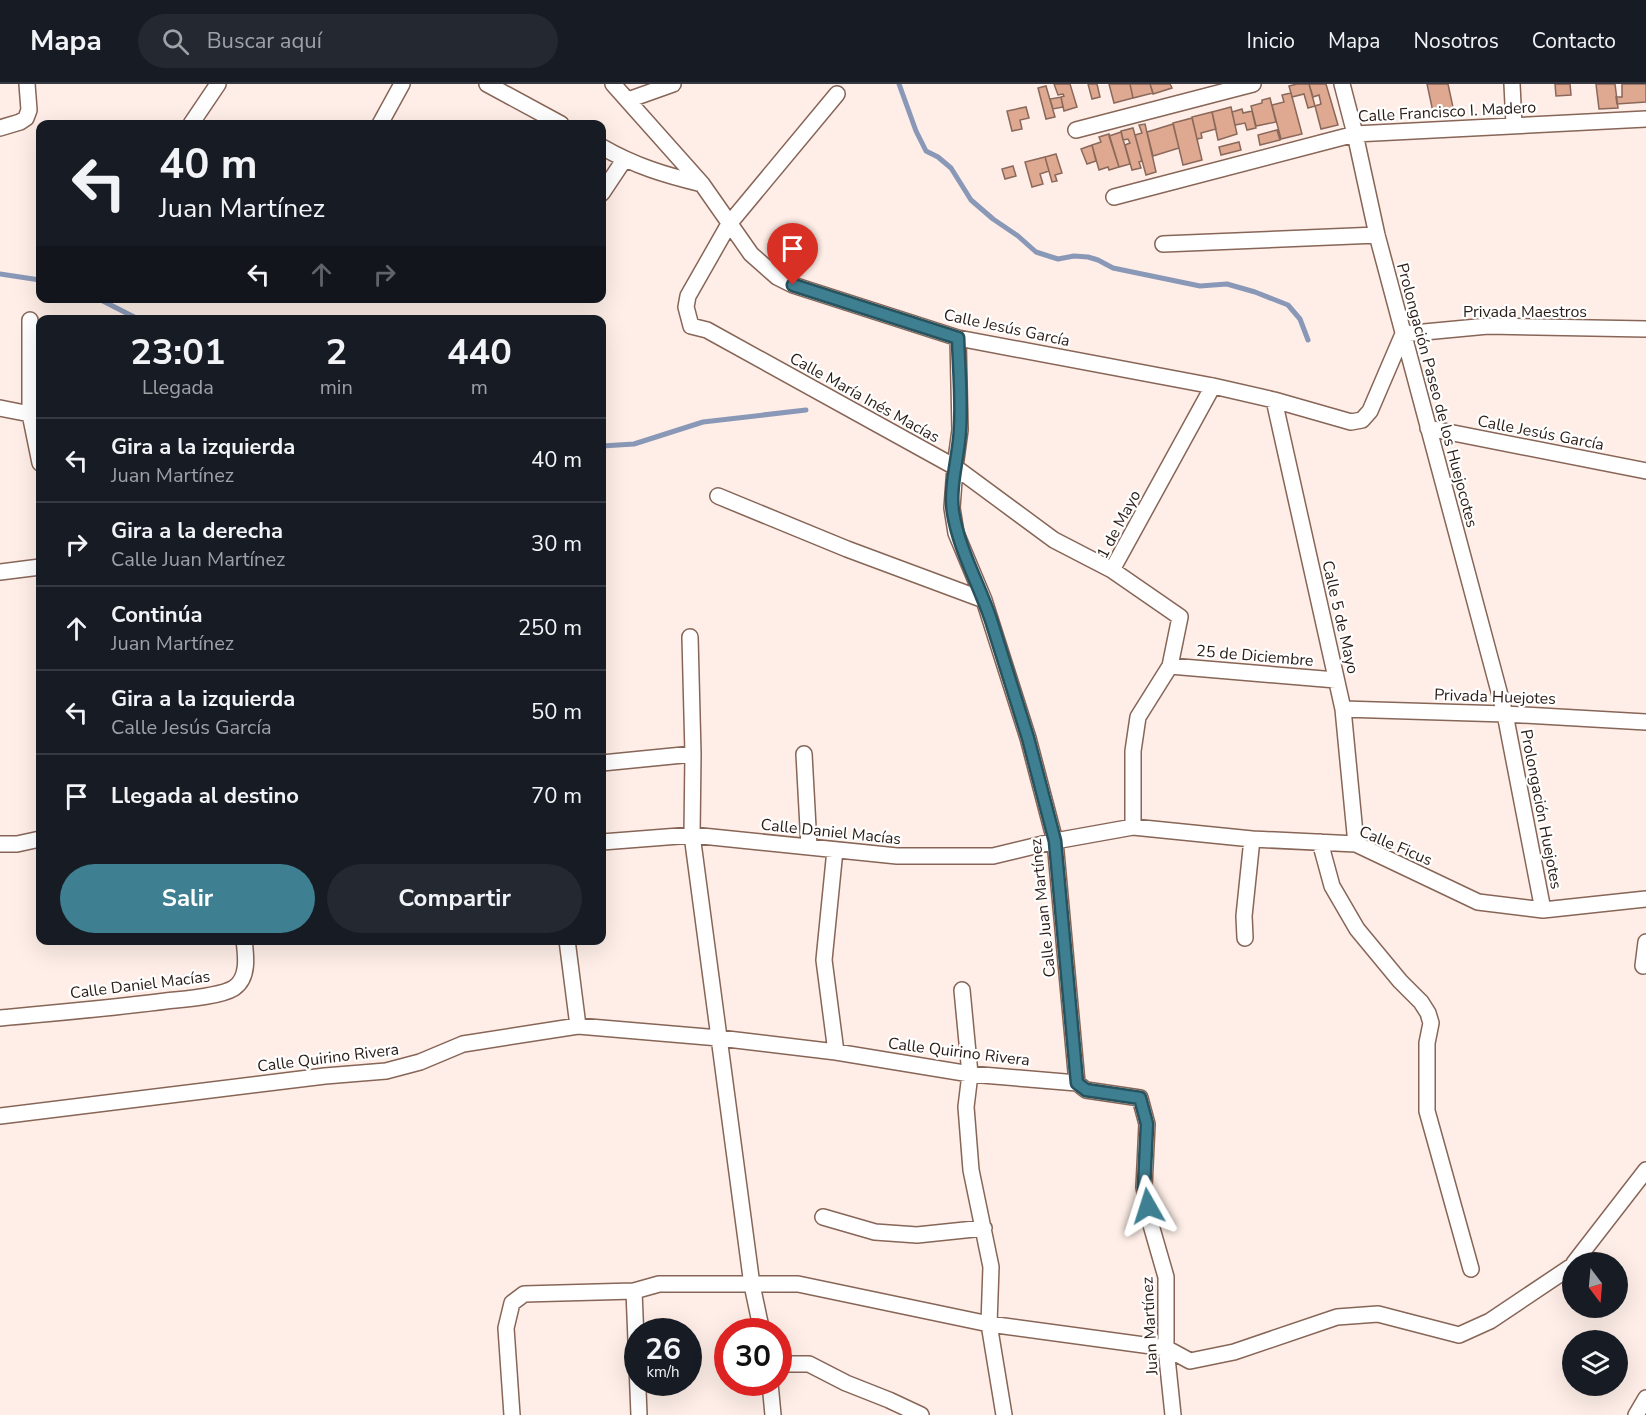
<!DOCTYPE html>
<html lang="es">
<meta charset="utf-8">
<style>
:root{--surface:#171b24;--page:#242831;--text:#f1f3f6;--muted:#9ea1a6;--line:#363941;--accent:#3e7f91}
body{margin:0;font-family:"Nunito Sans",sans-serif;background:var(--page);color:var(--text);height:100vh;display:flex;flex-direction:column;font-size:22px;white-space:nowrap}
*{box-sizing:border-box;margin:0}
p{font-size:20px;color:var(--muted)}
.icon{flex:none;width:33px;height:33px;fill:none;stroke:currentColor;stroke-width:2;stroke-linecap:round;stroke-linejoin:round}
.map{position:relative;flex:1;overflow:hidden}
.drawer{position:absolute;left:36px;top:231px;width:570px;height:630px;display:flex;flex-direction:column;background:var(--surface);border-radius:12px;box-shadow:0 6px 24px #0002}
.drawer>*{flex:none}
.banner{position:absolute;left:36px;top:36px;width:570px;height:183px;border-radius:12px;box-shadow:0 6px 24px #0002;background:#171b24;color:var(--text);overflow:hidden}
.needle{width:39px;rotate:164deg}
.tools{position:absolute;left:1562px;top:1168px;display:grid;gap:12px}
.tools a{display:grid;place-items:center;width:66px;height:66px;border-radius:50%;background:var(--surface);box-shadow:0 6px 24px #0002;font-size:30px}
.speed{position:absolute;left:624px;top:1234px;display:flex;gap:12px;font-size:30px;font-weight:700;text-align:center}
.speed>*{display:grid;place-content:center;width:78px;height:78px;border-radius:50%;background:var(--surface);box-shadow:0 6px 24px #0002;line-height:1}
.speed small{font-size:15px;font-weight:400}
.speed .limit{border:9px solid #d22;background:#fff;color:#111}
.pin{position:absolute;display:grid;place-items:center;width:51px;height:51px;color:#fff;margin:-62px -26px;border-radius:50% 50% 50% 0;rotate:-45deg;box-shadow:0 0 6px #0007}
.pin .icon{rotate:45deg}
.me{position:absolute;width:66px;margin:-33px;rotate:354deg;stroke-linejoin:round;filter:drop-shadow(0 0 4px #0008)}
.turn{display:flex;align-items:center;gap:21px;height:126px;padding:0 24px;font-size:27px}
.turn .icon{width:78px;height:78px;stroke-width:2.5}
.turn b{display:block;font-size:42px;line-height:51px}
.lanes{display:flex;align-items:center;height:57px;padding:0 24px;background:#0003;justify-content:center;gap:30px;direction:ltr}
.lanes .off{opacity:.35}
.eta{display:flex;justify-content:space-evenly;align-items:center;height:102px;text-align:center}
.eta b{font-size:36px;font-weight:700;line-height:42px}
.button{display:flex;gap:12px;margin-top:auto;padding:12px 24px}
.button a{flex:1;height:69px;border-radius:36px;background:var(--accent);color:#fff;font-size:24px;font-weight:700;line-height:69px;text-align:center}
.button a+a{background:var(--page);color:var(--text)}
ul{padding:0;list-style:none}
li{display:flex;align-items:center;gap:18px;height:84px;padding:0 24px;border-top:2px solid var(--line)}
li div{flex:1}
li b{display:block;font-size:22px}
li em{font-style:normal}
header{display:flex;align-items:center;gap:36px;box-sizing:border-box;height:84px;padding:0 30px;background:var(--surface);border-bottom:2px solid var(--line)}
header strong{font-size:28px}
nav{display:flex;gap:33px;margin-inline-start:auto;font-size:21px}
.search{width:420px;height:54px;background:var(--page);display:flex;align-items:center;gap:15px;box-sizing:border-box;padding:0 21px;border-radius:33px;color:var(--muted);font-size:22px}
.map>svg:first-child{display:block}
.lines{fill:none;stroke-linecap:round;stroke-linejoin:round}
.stream{stroke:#8a98b7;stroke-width:5}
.building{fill:#dea891;stroke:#8a685a;stroke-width:1.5}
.street-casing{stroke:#876557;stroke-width:18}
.street{stroke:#fff;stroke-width:15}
.route-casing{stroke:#28535e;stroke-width:15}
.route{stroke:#3e7f91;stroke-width:10}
.labels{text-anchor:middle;stroke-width:4.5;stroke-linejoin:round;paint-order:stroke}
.street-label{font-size:16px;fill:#291b15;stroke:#fff}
</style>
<header>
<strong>Mapa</strong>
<div class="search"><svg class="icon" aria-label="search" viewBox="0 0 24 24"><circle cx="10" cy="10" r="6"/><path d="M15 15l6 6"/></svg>Buscar aquí</div>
<nav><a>Inicio</a><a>Mapa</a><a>Nosotros</a><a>Contacto</a></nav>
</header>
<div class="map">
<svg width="1646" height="1331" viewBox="0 0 1646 1331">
<rect width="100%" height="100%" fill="#feeee7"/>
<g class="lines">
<!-- stream -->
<path class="stream" d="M 899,0 L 916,47 L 926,67 L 938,73 L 951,84 L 971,116 L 993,135 L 1018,152 L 1036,168 L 1058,175 L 1074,172 L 1088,173 L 1098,176 L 1113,184 L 1200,202 L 1227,200 L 1255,208 L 1288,221 L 1300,235 L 1308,256
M 0,190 L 40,196
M 97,214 L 140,236
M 602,362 L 634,360 L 703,338 L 806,326"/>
</g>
<!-- building -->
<path class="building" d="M 1054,0 L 1070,0 L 1077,23 L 1064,27 L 1061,13 L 1064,12 L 1063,10 L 1058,11 Z
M 1088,0 L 1097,0 L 1100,13 L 1092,15 Z
M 1109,0 L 1130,0 L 1133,14 L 1114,19 Z
M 1130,0 L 1150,0 L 1153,9 L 1133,14 Z
M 1150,0 L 1170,0 L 1172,4 L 1153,10 Z
M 1297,0 L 1309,0 L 1315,22 L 1308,24 L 1304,10 L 1292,13 L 1289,2 Z
M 1309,0 L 1326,0 L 1338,41 L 1321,45 L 1315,22 L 1321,20 L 1319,11 L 1313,13 Z
M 1427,0 L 1448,0 L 1454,28 L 1433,28 Z
M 1555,0 L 1570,0 L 1571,11 L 1556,12 Z
M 1596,0 L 1615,0 L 1618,24 L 1599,25 Z
M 1622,0 L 1646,0 L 1646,18 L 1617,20 L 1616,13 L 1622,13 Z
M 1046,2 L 1055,33 L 1046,35 L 1038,4 Z
M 1291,9 L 1302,50 L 1281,55 L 1272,21 L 1284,18 L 1282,11 Z
M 1061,13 L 1063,23 L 1053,25 L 1050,15 Z
M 1270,14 L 1276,38 L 1256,42 L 1251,22 L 1262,19 L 1262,16 Z
M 1026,23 L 1029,34 L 1020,36 L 1022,45 L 1012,47 L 1007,27 Z
M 1231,23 L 1237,50 L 1218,56 L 1212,28 Z
M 1242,25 L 1243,29 L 1252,27 L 1256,44 L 1247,46 L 1245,39 L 1235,41 L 1232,28 Z
M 1212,28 L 1216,45 L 1201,49 L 1202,54 L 1197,55 L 1192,33 Z
M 1192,34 L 1202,76 L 1183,81 L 1173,39 Z
M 1145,40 L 1156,88 L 1146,91 L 1135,51 L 1142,49 L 1139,41 Z
M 1173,40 L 1179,64 L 1153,72 L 1147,48 Z
M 1133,44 L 1142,77 L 1139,78 L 1141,84 L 1132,86 L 1125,61 L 1130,59 L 1128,55 L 1123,56 L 1121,47 Z
M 1277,46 L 1280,56 L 1260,61 L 1258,51 Z
M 1121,48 L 1130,80 L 1119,83 L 1109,52 Z
M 1109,50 L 1119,83 L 1109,86 L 1108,83 L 1099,86 L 1092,61 L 1101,58 L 1099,53 Z
M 1239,58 L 1241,66 L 1221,71 L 1219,63 Z
M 1092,61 L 1096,77 L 1087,80 L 1081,65 Z
M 1056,70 L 1062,89 L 1055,91 L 1057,97 L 1052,98 L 1045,73 Z
M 1045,73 L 1049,87 L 1040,90 L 1043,100 L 1032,103 L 1025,78 Z
M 1013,82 L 1016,92 L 1005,95 L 1002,85 Z"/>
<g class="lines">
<defs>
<path id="street" d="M 487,0 L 561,40
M 613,0 L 702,100 L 751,170 L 777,193 L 793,201 L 958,254 L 1213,302 L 1274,316 L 1351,338 L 1362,336 L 1370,327 L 1403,250 L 1488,242 L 1646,245
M 1342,0 L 1355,50 L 1377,151 L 1505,630 L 1543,826
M 1512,0 L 1514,41
M 837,10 L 729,140 L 688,212 L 686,223 L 691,242 L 707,246 L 955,383 L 1054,456 L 1112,486 L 1180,533 L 1170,582 L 1138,633 L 1133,667 L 1133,743
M 628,16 L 673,0
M 191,40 L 218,0
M 380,40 L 402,0
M 0,44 L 20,38 L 26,34 L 29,26 L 27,0
M 1076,46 L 1253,0
M 602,63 C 635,82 665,91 702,100
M 602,109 L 624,76
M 1114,113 L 1355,50 L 1646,35
M 1163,160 L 1377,151
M 30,236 L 30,330 L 40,379
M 958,254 L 960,346 L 955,383 L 952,424 L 956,449 L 984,516 L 1028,654 L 1055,757 L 1077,999 L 1086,1006 L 1140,1014 L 1147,1040 L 1144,1103 L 1151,1141 L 1166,1193 L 1166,1264 L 1173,1331
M 1274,316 L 1343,625 L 1356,760
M 0,324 L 30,330
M 1428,344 L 1646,387
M 718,412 L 847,465 L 984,516
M 1112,486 L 1213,302
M 0,488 L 40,483
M 690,553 L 693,670 L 692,751 L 752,1201 L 762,1248
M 1170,582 L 1336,596
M 1343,625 L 1505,630 L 1646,638
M 804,670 L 809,762
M 602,679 L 693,670
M 602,758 L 692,751 L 897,772 L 993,772 L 1055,757 L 1133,743 L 1252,755 L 1356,760 L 1478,818 L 1543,826 L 1646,815
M 1320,758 L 1332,802 L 1357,845 L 1400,897 L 1421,918 L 1428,929 L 1431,939 L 1427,959 L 1427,1027 L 1471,1185
M 0,760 L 17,760 L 40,755
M 835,766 L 824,876 L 836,968
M 1245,854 L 1244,832 L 1252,755
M 567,856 L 578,942
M 1643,882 L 1646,858
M 962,906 L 970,990 L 966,1023 L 971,1086 L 991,1183 L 989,1240 L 1004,1331
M 0,934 C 55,929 111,924 166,917 C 184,915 219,913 234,904 C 249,894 246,872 244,856
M 0,1032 L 325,992 L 386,987 L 420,978 L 463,960 L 578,942 L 719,954 L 836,968 L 970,990 L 1077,999
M 823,1133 L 875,1148 L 917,1151 L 984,1144
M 1574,1179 L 1646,1086
M 634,1207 L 639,1331
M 778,1280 L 809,1280 L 846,1299 L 889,1316 L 921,1331
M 770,1299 L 773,1331
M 512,1331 L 506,1244 L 512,1219 L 524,1210 L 634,1207 L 659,1200 L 798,1200 L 989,1240 L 1166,1264 L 1190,1277 L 1234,1268 L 1337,1233 L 1378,1230 L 1459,1251 L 1490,1237 L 1572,1182
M 1636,1331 L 1646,1314"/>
</defs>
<!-- street casing -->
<use href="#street" class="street-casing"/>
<!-- street -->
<use href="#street" class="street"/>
</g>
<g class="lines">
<defs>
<path id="route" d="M 793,201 L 958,254 C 959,284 962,316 960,346 C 959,371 949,403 953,428 C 959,466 979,500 991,536 L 1028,654 L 1055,757 L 1077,999 L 1086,1006 L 1140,1014 L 1147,1040 L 1144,1103 L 1148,1122"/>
</defs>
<!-- route casing -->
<use href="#route" class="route-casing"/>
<!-- route -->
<use href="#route" class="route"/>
</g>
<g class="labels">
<!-- street labels -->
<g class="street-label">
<text transform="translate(1447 27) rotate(-3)" y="6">Calle Francisco I. Madero</text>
<text x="1525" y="233">Privada Maestros</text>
<text transform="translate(1007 243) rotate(12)" y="6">Calle Jesús García</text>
<text transform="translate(1438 311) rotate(75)" y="6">Prolongación Paseo de los Huejocotes</text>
<text transform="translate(865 313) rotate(29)" y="6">Calle María Inés Macías</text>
<text transform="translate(1541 348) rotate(11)" y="6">Calle Jesús García</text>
<text transform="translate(1118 440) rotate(-62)" y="6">1 de Mayo</text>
<text transform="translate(1341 533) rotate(77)" y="6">Calle 5 de Mayo</text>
<text transform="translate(1255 571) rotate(5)" y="6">25 de Diciembre</text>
<text transform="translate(1495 612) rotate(2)" y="6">Privada Huejotes</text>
<text transform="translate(1542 725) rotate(79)" y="6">Prolongación Huejotes</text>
<text transform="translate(831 747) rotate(6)" y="6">Calle Daniel Macías</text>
<text transform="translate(1396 761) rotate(23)" y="6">Calle Ficus</text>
<text transform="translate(1042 824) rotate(-96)" y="6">Calle Juan Martínez</text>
<text transform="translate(140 900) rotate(-7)" y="6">Calle Daniel Macías</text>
<text transform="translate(959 967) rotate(7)" y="6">Calle Quirino Rivera</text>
<text transform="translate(328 973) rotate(-7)" y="6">Calle Quirino Rivera</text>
<text transform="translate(1149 1242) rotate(-93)" y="6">Juan Martínez</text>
</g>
</g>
</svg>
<div class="tools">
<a><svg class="needle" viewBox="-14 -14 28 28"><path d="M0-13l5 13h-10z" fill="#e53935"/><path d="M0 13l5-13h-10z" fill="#9ea1a6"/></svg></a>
<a><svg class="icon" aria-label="layers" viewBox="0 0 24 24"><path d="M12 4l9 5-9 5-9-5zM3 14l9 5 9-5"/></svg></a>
</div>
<div class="speed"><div>26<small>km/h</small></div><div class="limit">30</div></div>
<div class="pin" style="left:793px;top:201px;background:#d93025"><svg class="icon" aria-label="arrive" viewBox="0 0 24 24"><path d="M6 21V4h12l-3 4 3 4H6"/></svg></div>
<svg class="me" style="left:1148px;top:1122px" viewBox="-20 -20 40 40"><path d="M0-17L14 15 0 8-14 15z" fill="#3e7f91" stroke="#fff" stroke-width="4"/></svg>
<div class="banner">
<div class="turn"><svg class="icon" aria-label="left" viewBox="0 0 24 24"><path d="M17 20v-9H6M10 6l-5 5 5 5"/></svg><div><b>40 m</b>Juan Martínez</div></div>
<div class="lanes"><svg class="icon" aria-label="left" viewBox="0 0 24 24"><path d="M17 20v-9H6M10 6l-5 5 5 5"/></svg><svg class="icon off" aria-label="ahead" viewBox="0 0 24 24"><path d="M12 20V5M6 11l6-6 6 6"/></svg><svg class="icon off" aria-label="right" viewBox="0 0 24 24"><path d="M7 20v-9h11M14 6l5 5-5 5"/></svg></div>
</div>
<section class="drawer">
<div class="eta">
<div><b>23:01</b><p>Llegada</p></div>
<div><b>2</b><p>min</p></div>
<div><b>440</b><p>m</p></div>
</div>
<ul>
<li><svg class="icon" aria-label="left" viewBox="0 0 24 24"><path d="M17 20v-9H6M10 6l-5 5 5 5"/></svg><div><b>Gira a la izquierda</b><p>Juan Martínez</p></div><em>40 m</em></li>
<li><svg class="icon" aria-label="right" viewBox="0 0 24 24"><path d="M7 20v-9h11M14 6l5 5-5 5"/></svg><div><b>Gira a la derecha</b><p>Calle Juan Martínez</p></div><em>30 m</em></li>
<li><svg class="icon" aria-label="ahead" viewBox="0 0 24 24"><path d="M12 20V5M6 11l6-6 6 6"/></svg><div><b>Continúa</b><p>Juan Martínez</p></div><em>250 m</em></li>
<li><svg class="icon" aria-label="left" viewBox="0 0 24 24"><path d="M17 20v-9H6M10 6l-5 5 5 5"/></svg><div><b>Gira a la izquierda</b><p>Calle Jesús García</p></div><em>50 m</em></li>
<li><svg class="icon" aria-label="arrive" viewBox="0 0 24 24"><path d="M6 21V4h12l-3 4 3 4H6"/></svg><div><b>Llegada al destino</b></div><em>70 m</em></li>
</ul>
<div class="button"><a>Salir</a><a>Compartir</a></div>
</section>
</div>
